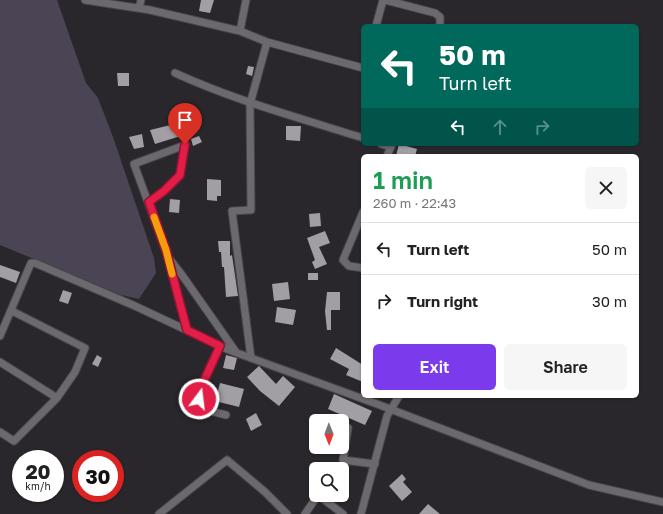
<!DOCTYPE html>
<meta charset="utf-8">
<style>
:root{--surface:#fff;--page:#f6f6f6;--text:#222;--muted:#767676;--line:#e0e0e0;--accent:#7c3aed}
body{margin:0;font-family:"Golos Text",sans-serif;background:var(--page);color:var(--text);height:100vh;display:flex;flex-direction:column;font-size:15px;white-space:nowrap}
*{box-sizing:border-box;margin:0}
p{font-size:13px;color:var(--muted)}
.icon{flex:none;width:22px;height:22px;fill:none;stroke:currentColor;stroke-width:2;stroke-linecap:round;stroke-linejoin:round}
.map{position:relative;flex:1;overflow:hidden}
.drawer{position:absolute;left:361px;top:154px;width:278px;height:244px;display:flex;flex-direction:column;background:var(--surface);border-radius:6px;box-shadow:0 1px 3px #0004}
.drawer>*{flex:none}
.guide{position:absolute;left:361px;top:24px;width:278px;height:122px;border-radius:6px;box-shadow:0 1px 3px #0004;background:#00695c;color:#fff;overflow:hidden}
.needle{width:26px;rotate:179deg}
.fabs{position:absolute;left:309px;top:414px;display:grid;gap:8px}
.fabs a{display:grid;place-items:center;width:40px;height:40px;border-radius:6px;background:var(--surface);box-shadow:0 1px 3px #0004;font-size:20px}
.speed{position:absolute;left:12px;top:450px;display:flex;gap:8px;font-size:20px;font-weight:700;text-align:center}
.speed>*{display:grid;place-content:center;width:52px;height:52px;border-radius:50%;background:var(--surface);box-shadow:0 1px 3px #0004;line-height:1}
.speed small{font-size:10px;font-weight:400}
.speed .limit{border:6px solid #d22;background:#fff;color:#111}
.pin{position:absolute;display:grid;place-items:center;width:34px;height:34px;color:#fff;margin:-41px -17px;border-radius:50% 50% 50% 0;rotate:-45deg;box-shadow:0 0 4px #0007}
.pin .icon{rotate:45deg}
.me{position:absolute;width:44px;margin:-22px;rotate:15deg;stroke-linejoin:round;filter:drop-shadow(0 0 3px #0008)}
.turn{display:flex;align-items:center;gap:14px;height:84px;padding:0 12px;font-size:18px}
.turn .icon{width:52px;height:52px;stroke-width:2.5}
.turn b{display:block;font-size:28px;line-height:34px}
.lanes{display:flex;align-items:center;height:38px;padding:0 12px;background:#0003;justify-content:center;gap:20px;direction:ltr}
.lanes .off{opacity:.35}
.round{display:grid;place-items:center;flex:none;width:42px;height:42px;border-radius:6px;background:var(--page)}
.overview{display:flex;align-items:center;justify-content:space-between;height:68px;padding:0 12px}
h1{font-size:24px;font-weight:600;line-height:30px;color:#1e9e55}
.cta{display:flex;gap:8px;margin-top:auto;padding:8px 12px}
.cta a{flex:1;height:46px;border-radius:6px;background:var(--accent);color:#fff;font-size:16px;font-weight:600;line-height:46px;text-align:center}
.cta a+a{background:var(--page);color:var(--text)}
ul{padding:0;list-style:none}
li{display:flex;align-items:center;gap:12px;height:52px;padding:0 12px;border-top:1px solid var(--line)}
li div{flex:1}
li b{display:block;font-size:15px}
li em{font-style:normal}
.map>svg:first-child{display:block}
.green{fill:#4b4454}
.building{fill:#a19fa4}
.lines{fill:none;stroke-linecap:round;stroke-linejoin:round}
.minor-casing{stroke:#474549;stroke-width:9}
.minor{stroke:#6b696e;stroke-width:7}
.route-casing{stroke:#92132f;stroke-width:10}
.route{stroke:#e11d48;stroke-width:7}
.slow{stroke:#f59e0b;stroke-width:7}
</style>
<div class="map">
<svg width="663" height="514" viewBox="0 0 663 514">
<rect width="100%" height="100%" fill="#29272b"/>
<!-- green -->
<path class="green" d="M 0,0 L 57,0 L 86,83 L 98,98 L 113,137 L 154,258 L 156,273 L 139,299 L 121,295 L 0,245 Z"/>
<!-- building -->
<path class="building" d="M 201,0 L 214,0 L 210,13 L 199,11 Z
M 248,66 L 254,67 L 252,76 L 246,74 Z
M 117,73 L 129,73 L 129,86 L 118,86 Z
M 183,122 L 187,134 L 155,144 L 150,130 Z
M 286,126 L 301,126 L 300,141 L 286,140 Z
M 142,134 L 144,147 L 134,149 L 129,137 Z
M 199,136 L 202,142 L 193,146 L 191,139 Z
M 399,144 L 417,149 L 415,156 L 396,156 Z
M 207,179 L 221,180 L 221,196 L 217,196 L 217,201 L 207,200 Z
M 170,199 L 180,200 L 179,213 L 169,212 Z
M 320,213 L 321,226 L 310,227 L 309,214 Z
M 325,231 L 330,243 L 319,247 L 327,264 L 315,269 L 312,262 L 315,260 L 307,238 Z
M 218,241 L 230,241 L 230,256 L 232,255 L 238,296 L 226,297 L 224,267 L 222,267 L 221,252 L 219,252 Z
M 0,265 L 20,272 L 16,283 L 0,277 Z
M 308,273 L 318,273 L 318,280 L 308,280 Z
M 288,282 L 290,299 L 274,301 L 272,284 Z
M 63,290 L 72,293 L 68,304 L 59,301 Z
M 327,292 L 340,292 L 340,310 L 331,310 L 331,330 L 327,330 L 325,311 Z
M 277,307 L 296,310 L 293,325 L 275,322 Z
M 336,348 L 363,365 L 363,382 L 346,375 L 349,369 L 330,359 Z
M 97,355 L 102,358 L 98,367 L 92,364 Z
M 226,355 L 237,358 L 234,370 L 223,368 Z
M 259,366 L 276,384 L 283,376 L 295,387 L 279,406 L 260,391 L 247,377 Z
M 220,383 L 244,389 L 239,407 L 215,401 Z
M 334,394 L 372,411 L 365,425 L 328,409 Z
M 256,413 L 262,425 L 251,431 L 246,419 Z
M 315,447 L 339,447 L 338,454 L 315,450 Z
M 402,474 L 406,479 L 403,482 L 412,492 L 402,501 L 389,486 Z
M 428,504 L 440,514 L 419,514 Z"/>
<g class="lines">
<defs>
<path id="minor" d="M 85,0 L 150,10 L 240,31
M 246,0 L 240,31 L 267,42
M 385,0 L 435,13 L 440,17 L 440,26
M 139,8 L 141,0
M 376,26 L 383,0
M 175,73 C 236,101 300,118 363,138
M 381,144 L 391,147
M 387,156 L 392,144
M 149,202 L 164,191 L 180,175 L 185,145 L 134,164 L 168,257 L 182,275 L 236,352
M 363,212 L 343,260 L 349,266 L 363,268
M 168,259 L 187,330
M 12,311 L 85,348 L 75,372 L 57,398
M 0,336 L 31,263 L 35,263 L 135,306 L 229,350 L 377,404 L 589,485 L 663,502
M 220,346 L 210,366 L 199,399 L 206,410 L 226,415
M 251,358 L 232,211 L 251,210 L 250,104 L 267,42 L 363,68
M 0,362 L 57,398 L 14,441 L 0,432
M 348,428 L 343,460 L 375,464
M 318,495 L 343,514
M 159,514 L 227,460 L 265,492 L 287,514
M 305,514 L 318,495
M 361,514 L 387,416 L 399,396"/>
</defs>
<!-- minor casing -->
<use href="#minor" class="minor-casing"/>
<!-- minor -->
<use href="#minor" class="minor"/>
</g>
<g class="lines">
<defs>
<path id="route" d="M 185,144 L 180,175 L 164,191 L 149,202 L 166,250 L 187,330 L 220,346 L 202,385 L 199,399"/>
</defs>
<!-- route casing -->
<use href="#route" class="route-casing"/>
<!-- route -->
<use href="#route" class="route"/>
<!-- slow -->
<path class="slow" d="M 154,217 L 166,250 L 172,274"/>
</g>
</svg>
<div class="fabs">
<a><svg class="needle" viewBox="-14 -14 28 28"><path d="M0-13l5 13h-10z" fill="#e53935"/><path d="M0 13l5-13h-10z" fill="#767676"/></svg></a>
<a><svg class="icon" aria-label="search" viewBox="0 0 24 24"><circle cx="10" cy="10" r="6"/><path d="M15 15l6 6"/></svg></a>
</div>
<div class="speed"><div>20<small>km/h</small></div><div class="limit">30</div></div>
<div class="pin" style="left:185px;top:144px;background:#d93025"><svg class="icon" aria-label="arrive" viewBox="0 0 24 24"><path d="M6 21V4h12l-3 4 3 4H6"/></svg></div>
<svg class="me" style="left:199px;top:399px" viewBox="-20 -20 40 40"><circle r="17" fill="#e11d48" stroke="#fff" stroke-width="3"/><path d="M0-11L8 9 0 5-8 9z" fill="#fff"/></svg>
<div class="guide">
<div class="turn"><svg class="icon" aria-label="left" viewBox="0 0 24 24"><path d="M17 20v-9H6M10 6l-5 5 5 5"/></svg><div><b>50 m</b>Turn left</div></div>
<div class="lanes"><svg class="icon" aria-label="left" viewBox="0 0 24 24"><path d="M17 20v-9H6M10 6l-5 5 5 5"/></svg><svg class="icon off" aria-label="ahead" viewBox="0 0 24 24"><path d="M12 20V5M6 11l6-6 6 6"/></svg><svg class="icon off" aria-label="right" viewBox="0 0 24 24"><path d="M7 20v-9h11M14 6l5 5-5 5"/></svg></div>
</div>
<section class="drawer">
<div class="overview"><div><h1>1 min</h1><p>260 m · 22:43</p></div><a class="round"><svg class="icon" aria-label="close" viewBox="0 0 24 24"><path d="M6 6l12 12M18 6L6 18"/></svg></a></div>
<ul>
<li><svg class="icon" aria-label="left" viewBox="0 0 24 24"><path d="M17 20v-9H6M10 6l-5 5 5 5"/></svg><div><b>Turn left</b></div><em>50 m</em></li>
<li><svg class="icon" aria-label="right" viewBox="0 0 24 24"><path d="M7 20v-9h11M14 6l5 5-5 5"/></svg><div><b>Turn right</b></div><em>30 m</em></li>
</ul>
<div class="cta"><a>Exit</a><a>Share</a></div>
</section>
</div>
